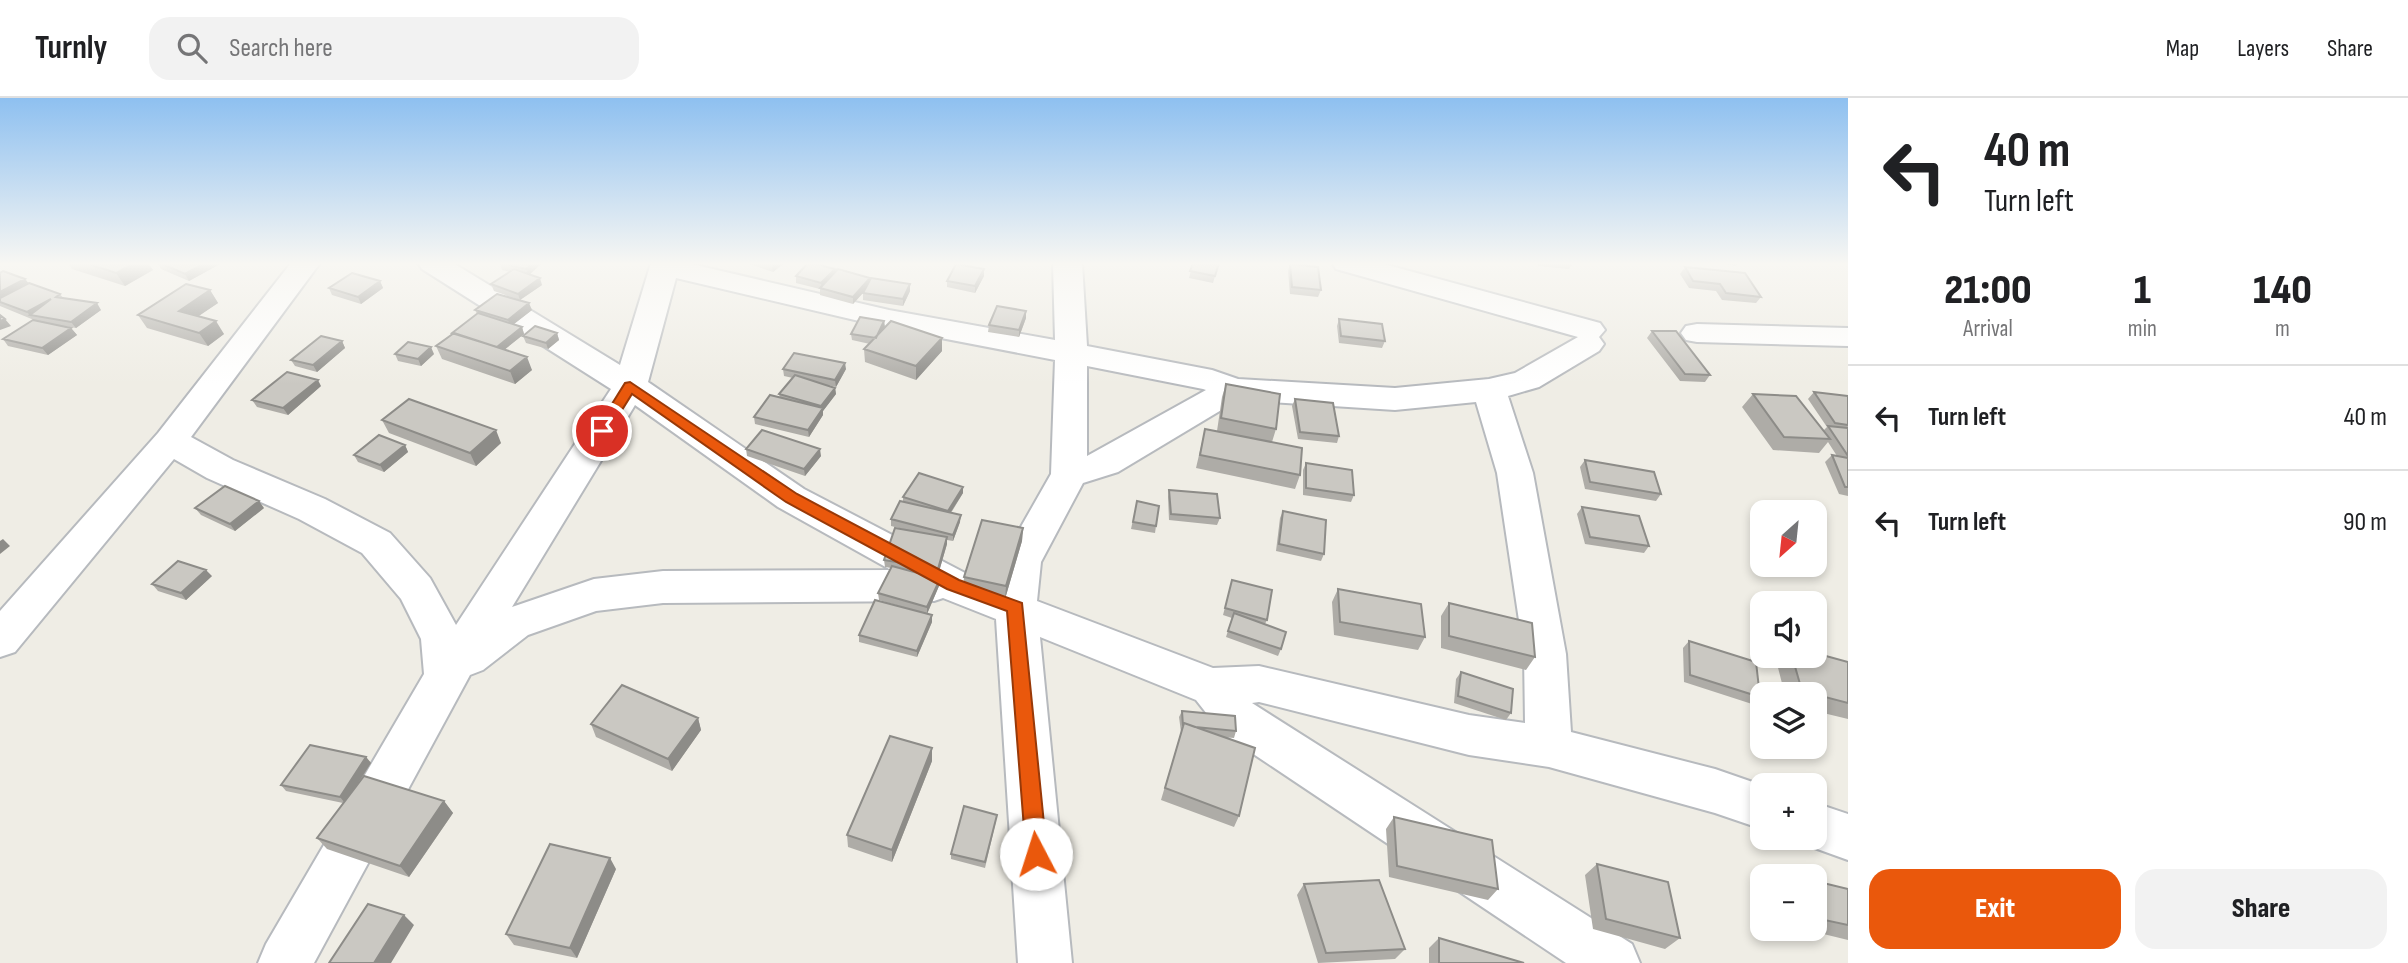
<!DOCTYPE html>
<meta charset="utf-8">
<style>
:root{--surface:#fff;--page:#f2f2f2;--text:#202124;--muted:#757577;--line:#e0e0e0;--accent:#ea580c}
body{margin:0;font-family:"Sofia Sans Condensed",sans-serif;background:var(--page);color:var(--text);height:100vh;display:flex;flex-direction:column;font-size:26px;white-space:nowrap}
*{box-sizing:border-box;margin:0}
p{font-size:23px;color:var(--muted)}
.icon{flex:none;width:38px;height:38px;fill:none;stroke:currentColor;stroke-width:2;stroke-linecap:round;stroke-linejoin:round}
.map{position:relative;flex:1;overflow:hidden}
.panel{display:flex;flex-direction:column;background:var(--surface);width:560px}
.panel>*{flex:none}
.banner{background:#fff;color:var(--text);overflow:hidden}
.needle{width:46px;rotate:207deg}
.buttons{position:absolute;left:1750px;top:402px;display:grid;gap:14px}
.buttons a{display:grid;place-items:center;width:77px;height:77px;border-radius:14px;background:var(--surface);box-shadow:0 4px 10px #0003;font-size:35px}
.pin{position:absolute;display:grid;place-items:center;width:60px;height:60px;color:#fff;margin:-30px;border:4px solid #fff;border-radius:50%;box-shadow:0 2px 7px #0007}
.me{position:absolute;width:77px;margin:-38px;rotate:355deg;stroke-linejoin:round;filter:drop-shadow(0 0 5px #0008)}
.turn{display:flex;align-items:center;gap:24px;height:147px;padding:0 21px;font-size:32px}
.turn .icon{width:91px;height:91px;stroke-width:2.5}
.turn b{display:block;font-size:49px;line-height:60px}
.eta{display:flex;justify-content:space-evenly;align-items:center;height:119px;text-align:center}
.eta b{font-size:42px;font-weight:800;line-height:49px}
.primary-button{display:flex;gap:14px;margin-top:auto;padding:14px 21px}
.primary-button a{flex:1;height:80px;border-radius:21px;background:var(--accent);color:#fff;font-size:28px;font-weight:800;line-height:80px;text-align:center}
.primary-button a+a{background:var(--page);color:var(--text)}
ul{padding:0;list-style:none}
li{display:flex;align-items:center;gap:21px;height:105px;padding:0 21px;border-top:2px solid var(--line)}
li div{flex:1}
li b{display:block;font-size:26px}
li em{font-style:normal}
header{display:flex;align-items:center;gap:42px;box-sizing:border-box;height:98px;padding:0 35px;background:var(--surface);border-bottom:2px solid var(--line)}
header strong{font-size:33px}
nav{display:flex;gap:38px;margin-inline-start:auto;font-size:24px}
.search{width:490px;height:63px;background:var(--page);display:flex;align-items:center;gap:18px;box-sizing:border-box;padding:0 24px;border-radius:21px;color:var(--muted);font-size:26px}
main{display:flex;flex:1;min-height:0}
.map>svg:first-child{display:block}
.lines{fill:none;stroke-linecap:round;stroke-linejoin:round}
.street-casing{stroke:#b7babe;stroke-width:4}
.street{fill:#fff;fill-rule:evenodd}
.wall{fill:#aeaca7}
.shaded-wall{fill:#8d8c88}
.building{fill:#cac8c2;stroke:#8d8c88;stroke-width:2}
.route{fill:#ea580c;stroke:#983908;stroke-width:2}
</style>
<header>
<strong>Turnly</strong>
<div class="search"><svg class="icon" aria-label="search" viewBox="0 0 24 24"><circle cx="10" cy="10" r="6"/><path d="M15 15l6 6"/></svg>Search here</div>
<nav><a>Map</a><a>Layers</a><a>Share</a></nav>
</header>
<main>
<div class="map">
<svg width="1848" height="865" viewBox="0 0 1848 865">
<rect width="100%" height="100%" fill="#efede5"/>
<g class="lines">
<defs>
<path id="street" d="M 291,165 L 320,165 L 191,339 L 233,362 L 325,401 L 390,435 L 430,480 L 456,527 L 611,291 L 422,171 L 418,165 L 453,165 L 620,267 L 651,165 L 687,165 L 889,212 L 1055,242 L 1053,165 L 1082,165 L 1087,248 L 1212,272 L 1238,281 L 1395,290 L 1489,281 L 1515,275 L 1578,239 L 1336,171 L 1332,165 L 1380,165 L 1600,225 L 1605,232 L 1599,239 L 1604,246 L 1599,253 L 1539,289 L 1508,298 L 1533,375 L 1566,556 L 1571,634 L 1715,671 L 1764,688 L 1762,688 L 1762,731 L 1715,715 L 1549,669 L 1469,657 L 1259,604 L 1252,605 L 1632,846 L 1640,865 L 1566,865 L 1222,635 L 1196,602 L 1040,539 L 1072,865 L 1018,865 L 996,521 L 943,500 L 934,503 L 663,505 L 596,513 L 528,537 L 483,572 L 470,577 L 314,865 L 258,865 L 266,846 L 424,576 L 421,541 L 401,501 L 362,455 L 299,421 L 207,380 L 174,361 L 15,554 L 0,559 L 0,513 L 158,335 ZM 676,180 L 889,230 L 1055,262 L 1051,376 L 1001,464 L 998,488 L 967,476 L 804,391 L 648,284 ZM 1087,268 L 1203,291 L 1206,292 L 1087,358 ZM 1238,302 L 1395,312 L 1476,304 L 1497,375 L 1524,556 L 1525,625 L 1469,617 L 1259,568 L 1213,570 L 1037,503 L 1041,464 L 1083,385 L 1118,374 ZM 635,307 L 778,409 L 891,472 L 663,473 L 594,481 L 512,509 Z
M 1697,226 L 1848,230 L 1848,248 L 1697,244 L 1686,242 L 1681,235 L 1686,228 Z
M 1815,705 L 1848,716 L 1848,762 L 1798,744 L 1796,740 L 1815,740 Z"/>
</defs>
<!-- street casing -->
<use href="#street" class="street-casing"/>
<!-- street -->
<use href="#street" class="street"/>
</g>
<!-- wall -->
<path class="wall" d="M 68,165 L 148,165 L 153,172 L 125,188 L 72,171 Z
M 158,165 L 220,165 L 220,166 L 189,183 L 161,171 Z
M 500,165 L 542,165 L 529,177 L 542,187 L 520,202 L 494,193 L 491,186 L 510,174 L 502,172 Z
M 747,165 L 783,165 L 773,174 Z
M 1193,165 L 1219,165 L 1213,185 L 1189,180 Z
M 1537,165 L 1573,165 L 1569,171 L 1538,168 Z
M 1722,165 L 1738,165 L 1736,168 Z
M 1290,166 L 1321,192 L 1318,199 L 1290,196 L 1288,173 Z
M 1685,169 L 1761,199 L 1756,205 L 1722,202 L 1716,193 L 1689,190 L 1680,176 Z
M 984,171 L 984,178 L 975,195 L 947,189 L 947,183 Z
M 835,174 L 910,193 L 903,208 L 863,202 L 863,195 L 853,206 L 820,197 L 820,191 L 796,185 L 796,178 Z
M 0,175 L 25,181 L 29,186 L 60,196 L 63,200 L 101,212 L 76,230 L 63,228 L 71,230 L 77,237 L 48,257 L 8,248 L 3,241 L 34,222 L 0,208 Z
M 380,183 L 383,190 L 361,206 L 332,197 L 329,190 Z
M 210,192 L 218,205 L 198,218 L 224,236 L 208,248 L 147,230 L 138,217 Z
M 475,212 L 532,212 L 514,226 L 522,229 L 524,236 L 504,252 L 532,272 L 515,286 L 442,261 L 436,248 L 477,216 Z
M 1026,220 L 1019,239 L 988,234 L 989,227 Z
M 1339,221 L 1385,243 L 1382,250 L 1339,245 L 1337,228 Z
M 884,223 L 885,230 L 942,253 L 916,282 L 865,264 L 864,251 L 870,246 L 852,242 L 851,236 Z
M 1652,233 L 1710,277 L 1705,284 L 1680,283 L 1647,240 Z
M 557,235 L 559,242 L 548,251 L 526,245 L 523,238 Z
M 342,243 L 345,250 L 317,274 L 295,268 L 291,262 Z
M 395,256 L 434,256 L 421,268 L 398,263 Z
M 783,271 L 846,271 L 836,289 L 828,287 L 835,290 L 836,296 L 823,313 L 823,317 L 809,339 L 755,326 L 754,319 L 780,300 L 779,296 L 793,280 L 784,278 Z
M 1226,286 L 1276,331 L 1272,344 L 1300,377 L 1295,391 L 1196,370 L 1205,331 L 1217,333 L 1222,299 Z
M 321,288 L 288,317 L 257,309 L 252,302 Z
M 1814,294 L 1848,298 L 1848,398 L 1839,396 L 1825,364 L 1832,357 L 1837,358 L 1828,344 L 1819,355 L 1773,352 L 1742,309 L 1753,296 L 1823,333 L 1827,329 L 1808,301 Z
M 1295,301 L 1339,338 L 1337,345 L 1298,341 L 1292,308 Z
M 382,322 L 501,345 L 476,368 L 389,335 Z
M 405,347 L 408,354 L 384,374 L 358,364 L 354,357 Z
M 746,351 L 821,358 L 805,378 L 747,358 Z
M 1585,362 L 1661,396 L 1656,403 L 1585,391 L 1580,369 Z
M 1306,365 L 1354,397 L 1351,404 L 1303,397 L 1303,372 Z
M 1169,392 L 1220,420 L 1217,427 L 1169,422 L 1168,399 Z
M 963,395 L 951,415 L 960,424 L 953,443 L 947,442 L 947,446 L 938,477 L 907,472 L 939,488 L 927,516 L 879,502 L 878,495 L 891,470 L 885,469 L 884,462 L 907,432 L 891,428 L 891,421 L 903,404 L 903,399 Z
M 1137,403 L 1156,428 L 1155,435 L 1131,431 Z
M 1582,409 L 1649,448 L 1644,455 L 1585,446 L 1577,416 Z
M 195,410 L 264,410 L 235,433 L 201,417 Z
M 1283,413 L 1324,456 L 1321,463 L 1276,453 L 1280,420 Z
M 1023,430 L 1022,443 L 1005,501 L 963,492 L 964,479 Z
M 212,478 L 186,502 L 158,493 L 152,486 Z
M 1232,482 L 1267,522 L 1265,526 L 1281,551 L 1278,558 L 1226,539 L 1232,520 L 1223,517 Z
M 1338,491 L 1425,539 L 1418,552 L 1334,537 L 1332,504 Z
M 1449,505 L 1535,559 L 1526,572 L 1441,550 L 1441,518 Z
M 932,524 L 917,559 L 859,544 L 859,537 Z
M 1689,543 L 1760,599 L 1752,606 L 1684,584 L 1683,550 Z
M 1780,558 L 1815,558 L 1848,564 L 1848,621 L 1815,613 L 1815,597 L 1785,597 L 1776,562 Z
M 1461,574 L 1511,615 L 1506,622 L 1454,605 L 1456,581 Z
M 1182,613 L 1236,633 L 1234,640 L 1222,639 L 1239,718 L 1234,729 L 1161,702 L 1181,634 L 1179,619 Z
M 698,620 L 701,632 L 672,673 L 596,639 L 591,626 Z
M 932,650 L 932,663 L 892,764 L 848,749 L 847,737 Z
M 366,659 L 371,665 L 359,685 L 444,703 L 453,715 L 409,779 L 327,751 L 317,740 L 343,705 L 286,693 L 281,687 Z
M 1394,719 L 1498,791 L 1488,802 L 1389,779 L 1386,731 Z
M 996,723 L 985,770 L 951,761 L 951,756 Z
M 1597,766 L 1680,840 L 1665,851 L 1593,831 L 1585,777 Z
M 616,771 L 577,860 L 514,847 L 506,836 Z
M 1774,774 L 1794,779 L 1767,779 Z
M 1762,782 L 1762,798 L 1758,785 Z
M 1815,783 L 1848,791 L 1848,842 L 1803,831 L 1815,831 Z
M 1304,786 L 1405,851 L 1395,861 L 1318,865 L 1297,797 Z
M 1439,840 L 1524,865 L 1429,865 L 1429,850 Z"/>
<!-- shaded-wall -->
<path class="shaded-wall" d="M 134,165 L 148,165 L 153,172 L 125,188 L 116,175 Z
M 205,165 L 220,166 L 189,183 L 185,176 Z
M 533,165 L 542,165 L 528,178 L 526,171 Z
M 775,165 L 783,166 L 773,174 L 772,167 Z
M 835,171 L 835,178 L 822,192 L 821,185 Z
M 984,171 L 984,178 L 975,195 L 975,188 Z
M 540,180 L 542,187 L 520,202 L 518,196 Z
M 870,180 L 870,187 L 853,206 L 853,199 Z
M 25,181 L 30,187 L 0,203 L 0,194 Z
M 380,183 L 383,190 L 361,206 L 358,199 Z
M 910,186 L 910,193 L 903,208 L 903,201 Z
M 210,192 L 218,205 L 187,226 L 179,213 Z
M 51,201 L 30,217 L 33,221 L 27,214 Z
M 97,205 L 101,212 L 76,230 L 71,224 Z
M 529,205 L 532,212 L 510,229 L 508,222 Z
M 1026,213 L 1026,220 L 1019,239 L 1019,232 Z
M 5,221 L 11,228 L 0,232 L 0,223 Z
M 216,223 L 224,236 L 208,248 L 199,235 Z
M 884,223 L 885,230 L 876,240 Z
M 522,229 L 524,236 L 499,256 L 496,249 Z
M 71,230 L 77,237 L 48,257 L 42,250 Z
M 557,235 L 559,242 L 548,251 L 546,245 Z
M 942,240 L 942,253 L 916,282 L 916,268 Z
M 342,243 L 345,250 L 317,274 L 313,267 Z
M 431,249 L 434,256 L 421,268 L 418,261 Z
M 527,259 L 532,272 L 515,286 L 510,273 Z
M 845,265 L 846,271 L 836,289 L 835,282 Z
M 318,282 L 321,288 L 288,317 L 283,310 Z
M 835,290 L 836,296 L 823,313 L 823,317 L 809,339 L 808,332 L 821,312 L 821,308 Z
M 496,332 L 501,345 L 476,368 L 470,355 Z
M 405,347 L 408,354 L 384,374 L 380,367 Z
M 820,351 L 821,358 L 805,378 L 804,371 Z
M 963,389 L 963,395 L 947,420 L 948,413 Z
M 259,403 L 264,410 L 235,433 L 230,426 Z
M 961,417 L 960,424 L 953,443 L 953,437 Z
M 1023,430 L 1022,443 L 1005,501 L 1006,488 Z
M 947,439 L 947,446 L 938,477 L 938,471 Z
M 3,441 L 10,448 L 0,456 L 0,443 Z
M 206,472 L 212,478 L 186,502 L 181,495 Z
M 940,481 L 939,488 L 927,516 L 927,509 Z
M 932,517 L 932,524 L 917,559 L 917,553 Z
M 698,620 L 701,632 L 672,673 L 668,661 Z
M 932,650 L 932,663 L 892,764 L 892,752 Z
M 366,659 L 371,665 L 345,705 L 340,699 Z
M 444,703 L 453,715 L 409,779 L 400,768 Z
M 610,760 L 616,771 L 577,860 L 570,850 Z
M 404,817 L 414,827 L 391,865 L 374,865 Z"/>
<!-- building -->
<path class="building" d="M 85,165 L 134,165 L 116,175 Z
M 160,165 L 205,165 L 185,176 Z
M 500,165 L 533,165 L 526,171 Z
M 808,165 L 813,165 L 835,171 L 821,185 L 796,178 Z
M 1193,165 L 1219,165 L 1215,178 L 1190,173 Z
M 956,166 L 984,171 L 975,188 L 947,183 Z
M 1290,166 L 1318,169 L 1321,192 L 1292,189 Z
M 1685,169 L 1745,175 L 1761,199 L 1726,195 L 1720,186 L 1693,183 Z
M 514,171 L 540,180 L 518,196 L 491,186 Z
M 838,171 L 870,180 L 853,199 L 820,190 Z
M 3,173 L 25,181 L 0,194 L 0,175 Z
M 352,175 L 380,183 L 358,199 L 329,190 Z
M 871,180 L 910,186 L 903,201 L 863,195 Z
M 29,185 L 60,196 L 56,199 L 97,205 L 71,224 L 30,217 L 51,201 L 27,214 L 0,204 L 0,200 Z
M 186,186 L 210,192 L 179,213 L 216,223 L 199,235 L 138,217 Z
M 497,196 L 529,205 L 508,222 L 475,212 Z
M 997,208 L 1026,213 L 1019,232 L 989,227 Z
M 478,215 L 522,229 L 497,249 L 452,235 Z
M 0,217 L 5,221 L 0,223 Z
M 860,219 L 884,223 L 876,240 L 851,236 Z
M 1339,221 L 1382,226 L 1385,243 L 1341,238 Z
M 33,222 L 71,230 L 42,250 L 3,241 Z
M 891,223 L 942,240 L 916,268 L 864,251 Z
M 535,228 L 557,235 L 546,245 L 523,238 Z
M 1652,233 L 1676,233 L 1710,277 L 1685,276 Z
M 454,235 L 527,259 L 510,273 L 436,248 Z
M 321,238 L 342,243 L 313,267 L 291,262 Z
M 408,244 L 431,249 L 418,261 L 395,256 Z
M 794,255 L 845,265 L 835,282 L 783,271 Z
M 287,274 L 318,282 L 283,310 L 252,302 Z
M 795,277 L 835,290 L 821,308 L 779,296 Z
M 1226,286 L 1280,296 L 1276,331 L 1221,320 Z
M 1814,294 L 1848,298 L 1848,327 L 1835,325 Z
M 1753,296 L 1796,298 L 1830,341 L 1784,339 Z
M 770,297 L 823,310 L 808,332 L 754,319 Z
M 409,301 L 496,332 L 470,355 L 382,322 Z
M 1295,301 L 1333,305 L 1339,338 L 1300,334 Z
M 1828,328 L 1848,330 L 1848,358 Z
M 1205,331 L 1302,350 L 1300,377 L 1200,357 Z
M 762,332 L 820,351 L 804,371 L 746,351 Z
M 379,337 L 405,347 L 380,367 L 354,357 Z
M 1832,357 L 1848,360 L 1848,389 L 1845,389 Z
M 1585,362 L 1654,374 L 1661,396 L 1590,384 Z
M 1306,365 L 1352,372 L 1354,397 L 1306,390 Z
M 919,375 L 963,389 L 948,413 L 903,399 Z
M 225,388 L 259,403 L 230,426 L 195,410 Z
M 1169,392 L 1217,396 L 1220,420 L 1171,416 Z
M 900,403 L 961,417 L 953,437 L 891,421 Z
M 1137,403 L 1159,408 L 1156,428 L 1133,424 Z
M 1582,409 L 1639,418 L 1649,448 L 1590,439 Z
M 1283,413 L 1326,422 L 1324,456 L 1279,446 Z
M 982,422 L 1023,430 L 1006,488 L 964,479 Z
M 895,430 L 947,439 L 938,471 L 884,462 Z
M 178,463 L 206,472 L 181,495 L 152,486 Z
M 892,468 L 940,481 L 927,509 L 878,495 Z
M 1232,482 L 1272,492 L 1267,522 L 1225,510 Z
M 1338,491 L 1421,506 L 1425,539 L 1340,524 Z
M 875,502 L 932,517 L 917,553 L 859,537 Z
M 1449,505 L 1532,525 L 1535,559 L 1449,538 Z
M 1234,515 L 1286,534 L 1281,551 L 1228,533 Z
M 1689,543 L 1756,564 L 1760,599 L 1690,577 Z
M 1815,555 L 1848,564 L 1848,605 L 1802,593 L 1792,558 L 1815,558 Z
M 1461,574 L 1513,591 L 1511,615 L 1458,598 Z
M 622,587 L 698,620 L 668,661 L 591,626 Z
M 1182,613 L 1235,618 L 1236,633 L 1195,629 L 1184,625 L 1183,628 Z
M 1184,625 L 1255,650 L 1239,718 L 1165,690 Z
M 890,638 L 932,650 L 892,752 L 847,737 Z
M 310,647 L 366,659 L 340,699 L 281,687 Z
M 364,678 L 444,703 L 400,768 L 317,740 Z
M 964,708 L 997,717 L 985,764 L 951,756 Z
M 1394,719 L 1492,742 L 1498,791 L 1397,768 Z
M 550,746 L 610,760 L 570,850 L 506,836 Z
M 1597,766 L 1668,784 L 1680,840 L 1606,821 Z
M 1774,774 L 1794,779 L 1775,779 Z
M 1379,782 L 1405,851 L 1326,855 L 1304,786 Z
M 1815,783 L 1848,791 L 1848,827 L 1815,820 Z
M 368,806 L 404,817 L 374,865 L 329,865 Z
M 1439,840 L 1524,865 L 1439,865 Z"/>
<!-- sky -->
<linearGradient id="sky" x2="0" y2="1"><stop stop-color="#8ec0f0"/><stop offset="0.58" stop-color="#f8f7f3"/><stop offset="1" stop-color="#f8f7f3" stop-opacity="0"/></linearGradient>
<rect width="1848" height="286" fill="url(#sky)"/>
<!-- route -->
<path class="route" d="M 630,284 L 797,396 L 959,482 L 1022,505 L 1047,756 L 1043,763 L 1036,765 L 1029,763 L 1026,756 L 1007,513 L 947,491 L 786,404 L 632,296 L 607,336 L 597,336 L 595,333 L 597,330 L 625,285 Z"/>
</svg>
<div class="buttons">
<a><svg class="needle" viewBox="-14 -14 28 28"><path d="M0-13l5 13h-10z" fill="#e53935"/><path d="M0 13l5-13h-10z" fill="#757577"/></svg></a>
<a><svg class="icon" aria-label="sound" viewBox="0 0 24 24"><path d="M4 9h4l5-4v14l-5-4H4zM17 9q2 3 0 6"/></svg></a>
<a><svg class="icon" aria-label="layers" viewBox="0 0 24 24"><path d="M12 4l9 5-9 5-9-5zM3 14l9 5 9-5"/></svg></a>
<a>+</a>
<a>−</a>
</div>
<div class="pin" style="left:602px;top:333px;background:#d93025"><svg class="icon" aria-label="arrive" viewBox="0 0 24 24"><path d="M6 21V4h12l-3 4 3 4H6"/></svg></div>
<svg class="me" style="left:1036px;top:756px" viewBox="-20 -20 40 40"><circle r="19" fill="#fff"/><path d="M0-13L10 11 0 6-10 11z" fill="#ea580c"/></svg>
</div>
<section class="panel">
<div class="banner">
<div class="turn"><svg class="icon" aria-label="left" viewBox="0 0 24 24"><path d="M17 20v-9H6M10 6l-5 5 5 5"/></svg><div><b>40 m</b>Turn left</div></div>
</div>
<div class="eta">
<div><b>21:00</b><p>Arrival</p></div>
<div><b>1</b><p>min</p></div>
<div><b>140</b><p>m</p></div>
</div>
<ul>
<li><svg class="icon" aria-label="left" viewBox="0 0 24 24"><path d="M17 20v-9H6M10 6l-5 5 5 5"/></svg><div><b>Turn left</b></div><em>40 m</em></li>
<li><svg class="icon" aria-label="left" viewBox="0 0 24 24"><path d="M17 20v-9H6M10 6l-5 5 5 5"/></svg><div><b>Turn left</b></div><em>90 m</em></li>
</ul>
<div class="primary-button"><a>Exit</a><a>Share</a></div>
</section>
</main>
